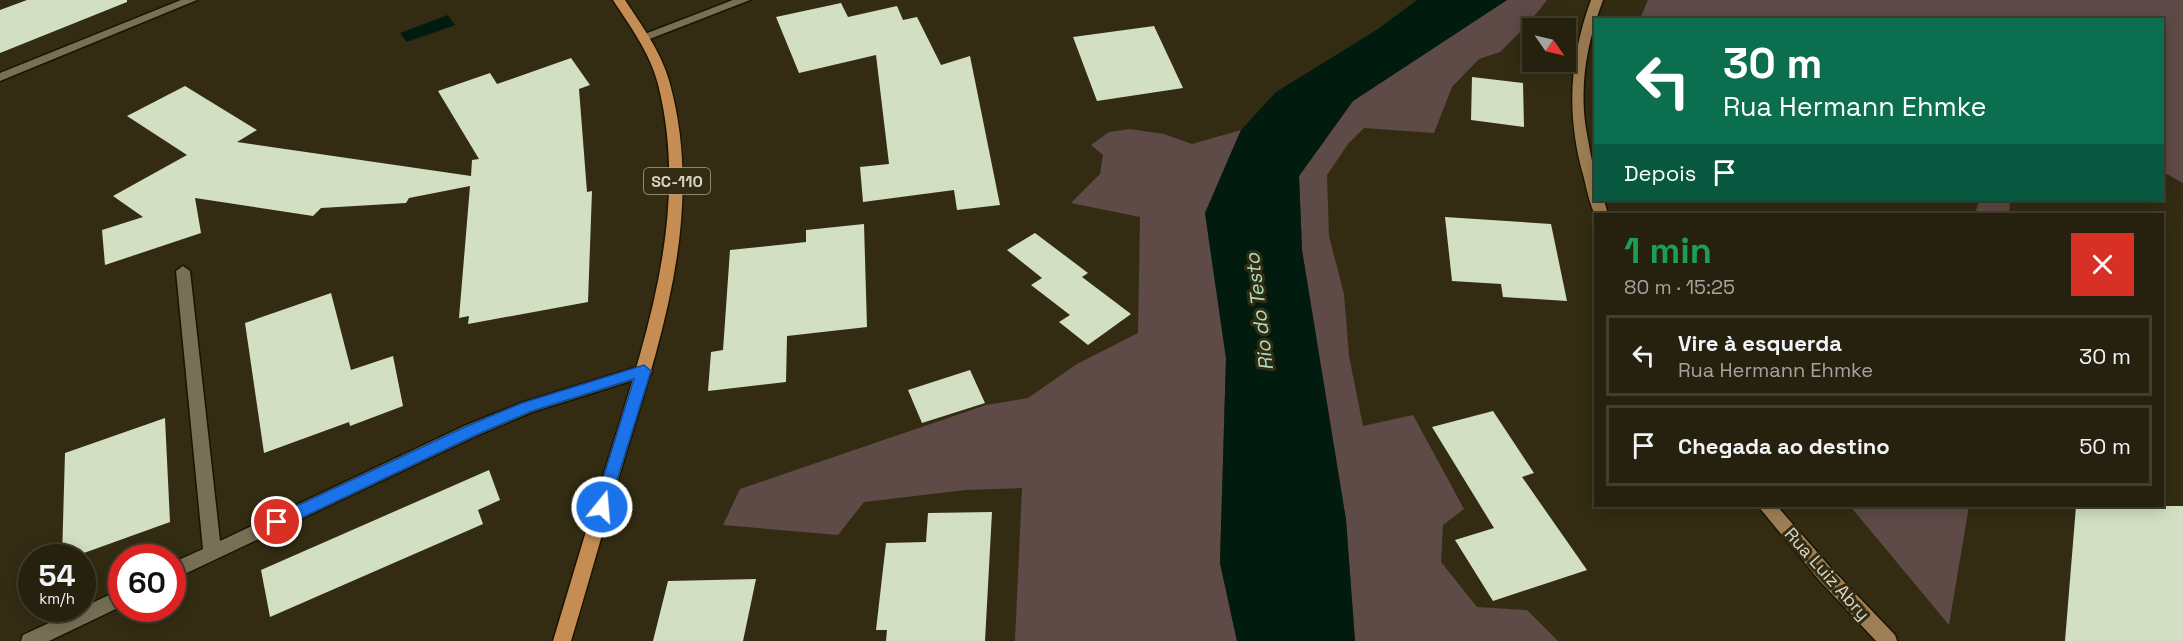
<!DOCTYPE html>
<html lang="pt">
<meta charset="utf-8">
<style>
:root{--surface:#26210e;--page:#2e2917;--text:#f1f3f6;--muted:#a4a39e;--line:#423e2e}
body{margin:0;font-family:"Space Grotesk",sans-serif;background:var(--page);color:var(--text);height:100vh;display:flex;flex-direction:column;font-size:22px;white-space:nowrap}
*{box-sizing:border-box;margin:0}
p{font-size:20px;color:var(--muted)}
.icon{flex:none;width:33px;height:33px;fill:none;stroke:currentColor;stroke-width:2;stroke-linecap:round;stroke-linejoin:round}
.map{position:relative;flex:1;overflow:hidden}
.sheet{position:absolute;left:1594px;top:213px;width:570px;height:294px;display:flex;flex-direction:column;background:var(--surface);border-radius:0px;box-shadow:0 3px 15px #0003,0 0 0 2px var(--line)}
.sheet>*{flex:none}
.top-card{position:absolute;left:1594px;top:18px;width:570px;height:183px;border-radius:0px;box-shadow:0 3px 15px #0003,0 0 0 2px var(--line);background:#0b6e4f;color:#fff;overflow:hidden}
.needle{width:39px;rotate:124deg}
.controls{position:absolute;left:1522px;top:18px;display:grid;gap:12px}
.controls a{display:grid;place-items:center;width:54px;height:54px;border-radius:0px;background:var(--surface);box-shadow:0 3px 15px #0003,0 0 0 2px var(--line);font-size:30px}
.speed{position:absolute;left:18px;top:544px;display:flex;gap:12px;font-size:30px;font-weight:700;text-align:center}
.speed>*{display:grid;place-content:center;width:78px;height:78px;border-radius:50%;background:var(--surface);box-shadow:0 3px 15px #0003,0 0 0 2px var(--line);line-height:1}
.speed small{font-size:15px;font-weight:400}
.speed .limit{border:9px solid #d22;background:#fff;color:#111}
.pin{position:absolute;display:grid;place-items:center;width:51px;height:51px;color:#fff;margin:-26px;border:3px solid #fff;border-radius:50%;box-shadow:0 2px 6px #0007}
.me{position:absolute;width:66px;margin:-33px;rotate:17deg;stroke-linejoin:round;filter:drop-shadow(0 0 4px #0008)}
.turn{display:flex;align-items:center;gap:21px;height:126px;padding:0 30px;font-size:27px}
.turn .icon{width:78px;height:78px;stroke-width:2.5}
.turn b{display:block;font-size:42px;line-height:51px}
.then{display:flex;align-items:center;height:57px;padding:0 30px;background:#0003;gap:12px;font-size:22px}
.round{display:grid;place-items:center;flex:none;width:63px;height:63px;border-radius:0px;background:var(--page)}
.headline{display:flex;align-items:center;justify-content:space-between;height:102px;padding:0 30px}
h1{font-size:36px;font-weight:600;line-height:45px;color:#1e9e55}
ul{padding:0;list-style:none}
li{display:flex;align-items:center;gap:18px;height:81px;margin:0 12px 9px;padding:0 18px;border:3px solid var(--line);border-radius:0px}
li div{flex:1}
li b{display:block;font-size:22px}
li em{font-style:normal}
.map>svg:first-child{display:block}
.green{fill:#5e4a47}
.water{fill:#021b0f}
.building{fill:#d2dfc2}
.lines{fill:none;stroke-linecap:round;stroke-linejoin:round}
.street-casing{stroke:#1a1400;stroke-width:3}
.secondary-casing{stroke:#1a1400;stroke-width:3}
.primary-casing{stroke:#1a1400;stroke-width:3}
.street{fill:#787055;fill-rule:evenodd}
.secondary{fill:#9e7e54;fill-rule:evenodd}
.primary{fill:#c58d53;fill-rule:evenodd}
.route{fill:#1a73e8;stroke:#114b97;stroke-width:1.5}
.labels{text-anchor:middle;stroke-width:6;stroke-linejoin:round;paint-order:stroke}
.shield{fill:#332c13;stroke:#a6a290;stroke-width:1.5}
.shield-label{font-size:16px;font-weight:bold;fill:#d8d4c6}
.street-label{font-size:18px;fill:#d8d4c6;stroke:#332c13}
.water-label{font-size:20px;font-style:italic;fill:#a8dfc0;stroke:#332c13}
</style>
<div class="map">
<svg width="2183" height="641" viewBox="0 0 2183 641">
<rect width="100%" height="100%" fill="#332c13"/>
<!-- green -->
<path class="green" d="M 1507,0 L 1547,0 L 1528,24 L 1500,52 L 1479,59 L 1452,87 L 1434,133 L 1364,128 L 1348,144 L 1327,175 L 1329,236 L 1344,294 L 1349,356 L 1363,426 L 1413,415 L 1464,509 L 1443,525 L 1441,562 L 1477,607 L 1527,610 L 1558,641 L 1355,641 L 1346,520 L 1302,250 L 1299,176 L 1353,101 Z
M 1648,0 L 2183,0 L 2183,183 L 2163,172 L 2163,20 L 1640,19 Z
M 1130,129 L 1164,134 L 1192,144 L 1241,130 L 1205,213 L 1226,358 L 1220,563 L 1237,641 L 1015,641 L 1022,488 L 966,490 L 864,502 L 838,535 L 723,525 L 740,489 L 986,405 L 1028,398 L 1077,364 L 1138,333 L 1140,217 L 1071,203 L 1100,174 L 1103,155 L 1091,145 L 1109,132 Z
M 1979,200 L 2010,200 L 2009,214 L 1975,214 Z
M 1850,506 L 1969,506 L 1949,625 Z"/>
<!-- water -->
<path class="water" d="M 1417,0 L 1507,0 L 1353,101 L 1299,176 L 1302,250 L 1346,520 L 1355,641 L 1237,641 L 1220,563 L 1226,358 L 1205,213 L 1241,130 L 1276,92 L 1378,29 Z
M 448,15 L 455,25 L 407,42 L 400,33 Z"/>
<!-- building -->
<path class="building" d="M 27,0 L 127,0 L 127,2 L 0,53 L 0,10 Z
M 841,3 L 848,17 L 897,6 L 903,20 L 917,17 L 941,65 L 970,56 L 1000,205 L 957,210 L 954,190 L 863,202 L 860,167 L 889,164 L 876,55 L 799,73 L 776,17 Z
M 1154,26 L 1183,88 L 1097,101 L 1073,37 Z
M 571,58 L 590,85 L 579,89 L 587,192 L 592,191 L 588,302 L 468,324 L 469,316 L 459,318 L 470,186 L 409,198 L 406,203 L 321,208 L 313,216 L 195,198 L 201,233 L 105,265 L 102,230 L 143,217 L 113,196 L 187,155 L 127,116 L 185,86 L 257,130 L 237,142 L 471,176 L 472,160 L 479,159 L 438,91 L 490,73 L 497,84 Z
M 1472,77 L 1523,83 L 1524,127 L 1471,120 Z
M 1445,217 L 1551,224 L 1567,301 L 1503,297 L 1501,284 L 1452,281 Z
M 864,224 L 867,327 L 787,336 L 786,382 L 708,391 L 711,352 L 723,350 L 730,250 L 806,242 L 806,230 Z
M 1035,233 L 1088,273 L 1082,277 L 1131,314 L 1088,345 L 1059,322 L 1070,315 L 1031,285 L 1042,278 L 1007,250 Z
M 331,293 L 351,370 L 393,356 L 403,406 L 350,426 L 349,422 L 264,453 L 245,323 Z
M 970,370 L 985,403 L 922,423 L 908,390 Z
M 1493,411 L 1534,473 L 1522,477 L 1587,570 L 1493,601 L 1455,540 L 1494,528 L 1432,427 Z
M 165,418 L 170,522 L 70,558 L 62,558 L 65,453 Z
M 489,470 L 500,500 L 478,510 L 483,524 L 270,617 L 261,570 Z
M 2076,506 L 2183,506 L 2183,641 L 2065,641 Z
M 992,512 L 985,641 L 886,641 L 887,630 L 876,630 L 886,543 L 926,542 L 928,513 Z
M 756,579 L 743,641 L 653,641 L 668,581 Z"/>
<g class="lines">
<defs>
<path id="street" d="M 181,0 L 197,0 L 0,81 L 0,73 Z
M 733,0 L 750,0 L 647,40 L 643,41 L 637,37 Z
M 183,266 L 190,271 L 220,541 L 464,426 L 521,403 L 644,365 L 650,367 L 652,371 L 650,375 L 532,412 L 476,436 L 172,580 L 172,563 L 203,549 L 176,271 Z
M 122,589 L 122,606 L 49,641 L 21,641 L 23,635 Z"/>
<path id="secondary" d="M 1591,0 L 1603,0 C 1588,40 1580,79 1585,122 C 1589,149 1596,173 1596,200 L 1604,200 L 1608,214 L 1596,214 L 1596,217 C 1590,205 1587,191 1584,178 C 1566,116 1569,60 1591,0 Z
M 1758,506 L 1777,506 L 1831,568 L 1895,635 L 1897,641 L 1876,641 L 1819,580 Z"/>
<path id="primary" d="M 613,0 L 625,0 C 642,26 662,53 670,84 C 704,210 663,333 626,453 C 607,516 590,578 571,641 L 553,641 C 572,579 590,516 610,454 C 647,333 690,211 658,84 C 650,53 630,26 613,0 Z"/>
</defs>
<!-- street casing -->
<use href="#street" class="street-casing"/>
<!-- secondary casing -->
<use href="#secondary" class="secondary-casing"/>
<!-- primary casing -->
<use href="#primary" class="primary-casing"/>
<!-- street -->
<use href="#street" class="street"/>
<!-- secondary -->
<use href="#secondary" class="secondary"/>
<!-- primary -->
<use href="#primary" class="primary"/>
</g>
<!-- route -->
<path class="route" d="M 644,365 L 651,371 L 607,512 L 596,512 L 594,507 L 634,379 L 532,411 L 476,435 L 282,527 L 271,527 L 269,522 L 271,518 L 465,427 L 522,403 Z"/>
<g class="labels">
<!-- shield labels -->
<rect class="shield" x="644" y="168" width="66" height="26" rx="4.5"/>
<g class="shield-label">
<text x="677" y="187">SC-110</text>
</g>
<!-- street labels -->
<g class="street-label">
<text transform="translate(1827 574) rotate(48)" y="6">Rua Luiz Abry</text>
</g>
<!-- water labels -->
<g class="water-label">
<text transform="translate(1259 312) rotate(-97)" y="7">Rio do Testo</text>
</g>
</g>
</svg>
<div class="controls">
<a><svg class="needle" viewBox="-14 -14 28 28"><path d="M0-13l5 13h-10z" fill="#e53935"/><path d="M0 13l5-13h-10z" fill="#a4a39e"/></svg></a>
</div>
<div class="speed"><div>54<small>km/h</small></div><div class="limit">60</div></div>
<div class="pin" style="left:277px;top:522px;background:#d93025"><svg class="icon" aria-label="arrive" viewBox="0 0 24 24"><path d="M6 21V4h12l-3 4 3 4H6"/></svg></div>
<svg class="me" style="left:602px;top:507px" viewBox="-20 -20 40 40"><circle r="17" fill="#1a73e8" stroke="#fff" stroke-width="3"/><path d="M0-11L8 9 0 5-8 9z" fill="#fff"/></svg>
<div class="top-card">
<div class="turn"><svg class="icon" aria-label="left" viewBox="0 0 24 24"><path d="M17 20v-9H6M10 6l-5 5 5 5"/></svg><div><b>30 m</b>Rua Hermann Ehmke</div></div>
<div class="then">Depois<svg class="icon" aria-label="arrive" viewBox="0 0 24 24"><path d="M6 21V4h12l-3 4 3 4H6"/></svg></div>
</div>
<section class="sheet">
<div class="headline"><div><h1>1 min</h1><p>80 m · 15:25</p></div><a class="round" style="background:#d93025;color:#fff"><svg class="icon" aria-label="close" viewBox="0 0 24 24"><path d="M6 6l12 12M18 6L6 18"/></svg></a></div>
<ul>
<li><svg class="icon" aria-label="left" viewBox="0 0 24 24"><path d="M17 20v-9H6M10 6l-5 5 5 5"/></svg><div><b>Vire à esquerda</b><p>Rua Hermann Ehmke</p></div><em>30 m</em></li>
<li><svg class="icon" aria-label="arrive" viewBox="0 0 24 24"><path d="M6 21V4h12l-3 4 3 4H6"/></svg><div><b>Chegada ao destino</b></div><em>50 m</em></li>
</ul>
</section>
</div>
